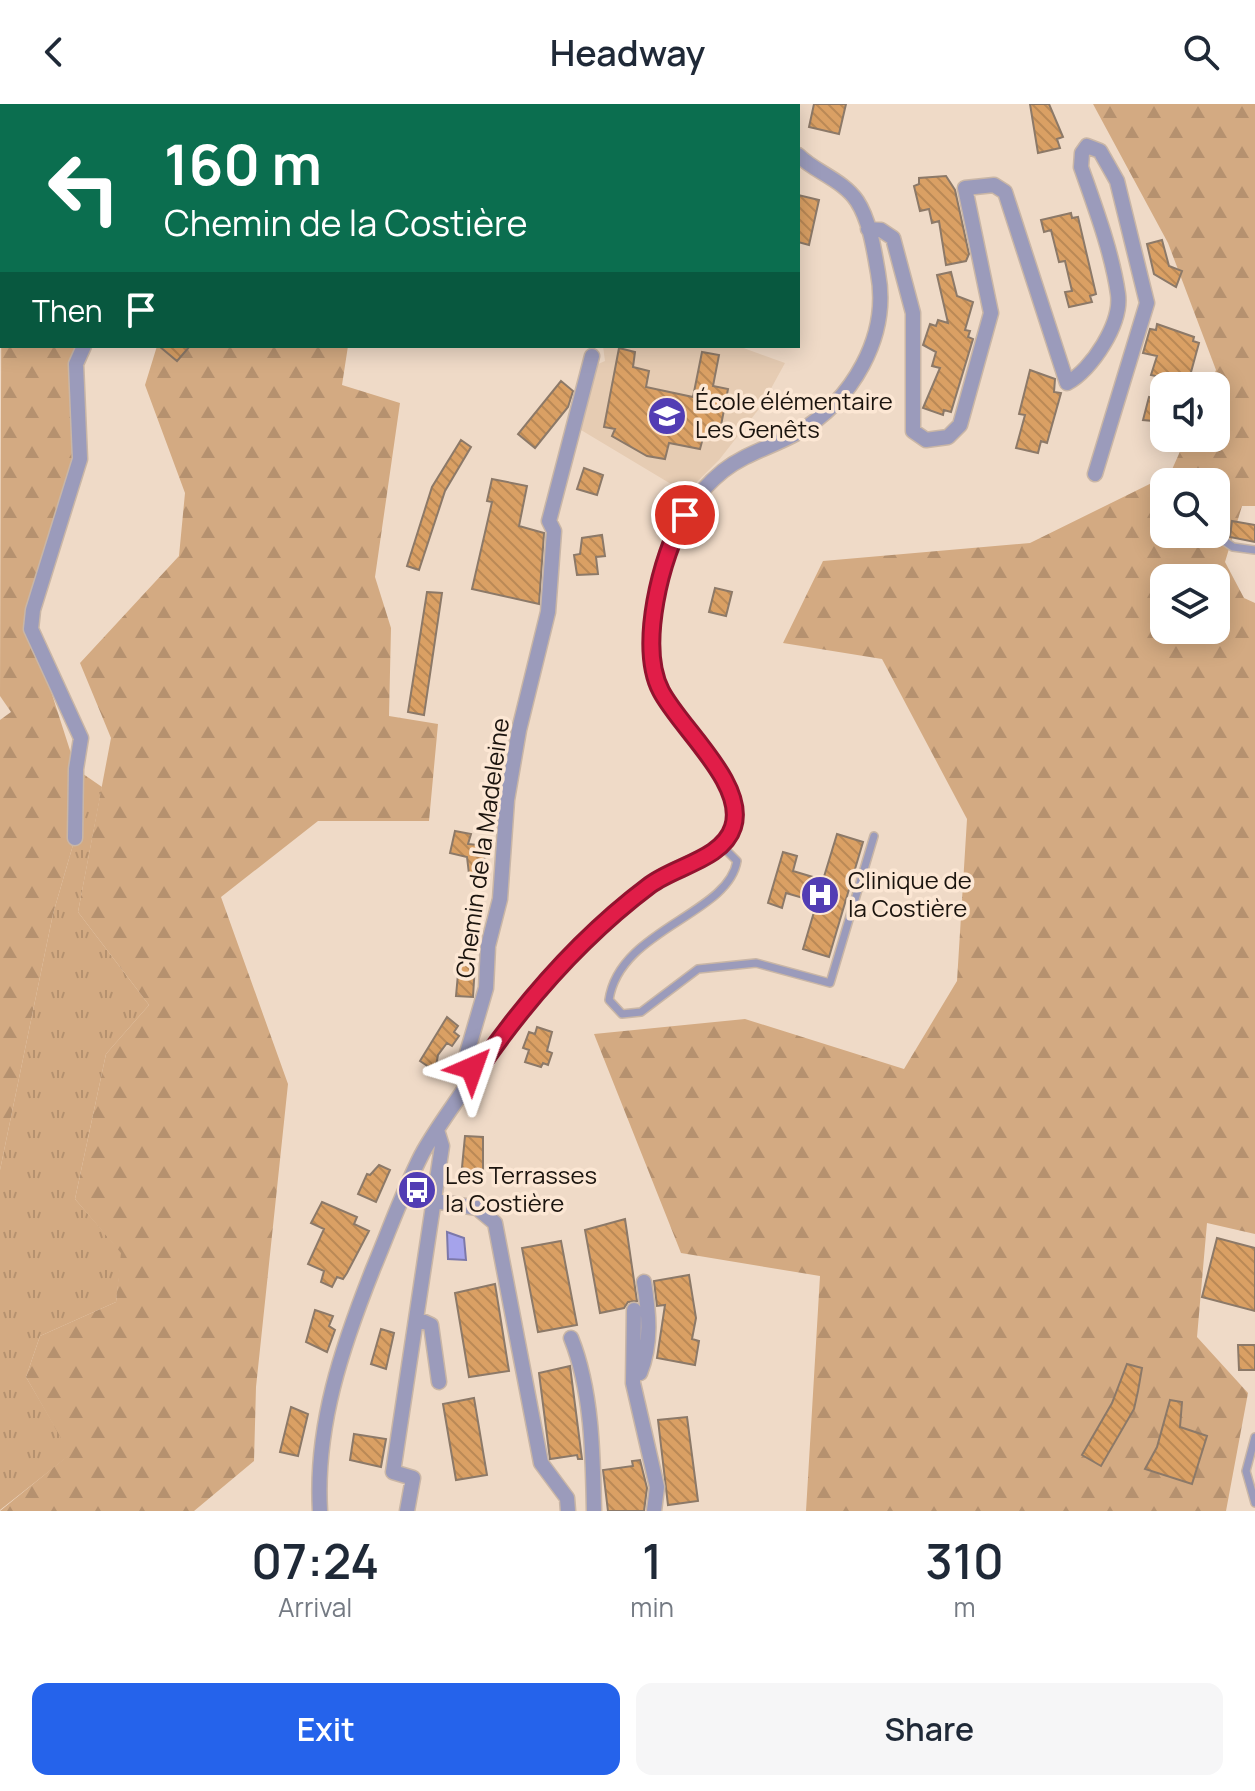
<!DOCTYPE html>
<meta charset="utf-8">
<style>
:root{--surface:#fff;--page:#f6f6f7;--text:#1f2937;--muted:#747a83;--accent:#2563eb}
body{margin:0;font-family:Manrope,sans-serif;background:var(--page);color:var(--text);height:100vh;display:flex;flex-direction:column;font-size:30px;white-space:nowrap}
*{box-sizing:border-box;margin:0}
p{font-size:26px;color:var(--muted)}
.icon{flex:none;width:44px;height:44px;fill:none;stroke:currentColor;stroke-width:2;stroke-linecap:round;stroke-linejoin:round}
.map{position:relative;height:1407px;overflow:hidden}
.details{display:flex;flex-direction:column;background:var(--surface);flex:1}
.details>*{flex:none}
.hud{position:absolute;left:0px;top:0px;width:800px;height:244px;box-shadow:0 4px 20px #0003;background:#0b6e4f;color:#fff;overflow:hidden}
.fabs{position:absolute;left:1150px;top:268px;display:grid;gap:16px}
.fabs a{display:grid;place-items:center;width:80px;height:80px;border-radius:16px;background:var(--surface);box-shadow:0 4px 20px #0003;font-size:40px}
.pin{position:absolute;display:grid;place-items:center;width:68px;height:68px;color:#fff;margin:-34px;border:4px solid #fff;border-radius:50%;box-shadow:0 2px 8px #0007}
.me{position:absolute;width:88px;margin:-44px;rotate:43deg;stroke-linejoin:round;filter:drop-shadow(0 0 6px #0008)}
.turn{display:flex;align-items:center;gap:28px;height:168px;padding:0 32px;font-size:36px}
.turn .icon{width:104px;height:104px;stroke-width:2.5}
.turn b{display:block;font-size:56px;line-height:68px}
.then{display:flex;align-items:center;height:76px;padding:0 32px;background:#0003;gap:16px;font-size:30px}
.eta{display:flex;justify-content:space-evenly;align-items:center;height:136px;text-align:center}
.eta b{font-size:48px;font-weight:600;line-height:56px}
.action{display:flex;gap:16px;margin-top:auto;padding:16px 32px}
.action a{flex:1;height:92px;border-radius:16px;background:var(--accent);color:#fff;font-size:32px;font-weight:600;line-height:92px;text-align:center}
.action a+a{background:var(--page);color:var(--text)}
header{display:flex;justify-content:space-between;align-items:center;height:104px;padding:0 32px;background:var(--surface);font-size:36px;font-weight:600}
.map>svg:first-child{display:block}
.built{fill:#e6ccb3}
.grass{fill:url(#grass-tufts)}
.forest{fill:url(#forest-firs);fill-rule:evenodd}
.water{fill:#a5a3eb;stroke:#7c78a9;stroke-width:2}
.building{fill:url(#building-back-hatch);stroke:#8c7968;stroke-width:2}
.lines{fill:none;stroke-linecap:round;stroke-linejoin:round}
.service-casing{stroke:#c9b6a6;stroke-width:10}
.minor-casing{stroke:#c9b6a6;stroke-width:17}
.service{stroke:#9b9bbb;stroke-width:7}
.minor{stroke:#9b9bbb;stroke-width:14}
.route-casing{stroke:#92132f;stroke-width:20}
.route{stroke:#e11d48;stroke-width:14}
.labels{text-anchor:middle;stroke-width:7;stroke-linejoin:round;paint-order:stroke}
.poi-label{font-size:24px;fill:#1b140e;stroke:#fce7d4;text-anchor:start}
.street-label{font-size:24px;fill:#1b140e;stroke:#fce7d4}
</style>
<header><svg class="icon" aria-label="back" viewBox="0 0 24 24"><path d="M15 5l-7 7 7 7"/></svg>Headway<svg class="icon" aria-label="search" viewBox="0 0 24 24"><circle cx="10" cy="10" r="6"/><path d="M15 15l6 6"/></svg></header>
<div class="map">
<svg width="1255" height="1407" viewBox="0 0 1255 1407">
<defs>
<pattern id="grass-tufts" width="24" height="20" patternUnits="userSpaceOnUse" patternTransform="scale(2)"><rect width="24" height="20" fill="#d3aa82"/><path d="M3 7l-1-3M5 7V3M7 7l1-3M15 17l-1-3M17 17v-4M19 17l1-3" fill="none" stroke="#b5916f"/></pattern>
<pattern id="forest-firs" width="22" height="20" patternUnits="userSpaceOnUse" patternTransform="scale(2)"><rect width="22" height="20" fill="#d3aa82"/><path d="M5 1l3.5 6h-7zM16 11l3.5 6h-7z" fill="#b5916f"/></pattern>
<pattern id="building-back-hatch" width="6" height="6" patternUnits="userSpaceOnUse" patternTransform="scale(2)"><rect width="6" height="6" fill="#daa064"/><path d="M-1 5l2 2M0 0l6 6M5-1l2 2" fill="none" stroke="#ba8956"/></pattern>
</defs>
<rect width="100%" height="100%" fill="#efdac7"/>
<!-- built -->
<path class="built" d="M 603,242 L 738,242 L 785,259 L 762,301 L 719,356 L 680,395 L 668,388 L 671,380 L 576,323 L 596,261 L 605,257 Z"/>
<!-- grass -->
<path class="grass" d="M 76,665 L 102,683 L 78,808 L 149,901 L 106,950 L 75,1095 L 122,1149 L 116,1198 L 40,1232 L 26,1273 L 71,1350 L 0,1406 L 0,1066 L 53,810 L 75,734 Z"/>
<!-- forest -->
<path class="forest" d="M 194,0 L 401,0 L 193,2 Z
M 1093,0 L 1255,0 L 1255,402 L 1242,402 L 1225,458 L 1244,494 L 1255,499 L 1255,1130 L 1207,1119 L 1197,1233 L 1248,1289 L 1226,1407 L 806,1407 L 820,1172 L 681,1149 L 594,930 L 745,915 L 904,965 L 957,877 L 967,715 L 882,555 L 783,539 L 823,457 L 1030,439 L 1170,370 L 1186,334 L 1216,334 L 1216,282 L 1209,282 L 1216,266 L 1168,139 ZM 1164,378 L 1216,378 L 1216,430 L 1164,430 ZM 1164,474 L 1216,474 L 1216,526 L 1164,526 Z
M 2,9 L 2,242 L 84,242 L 76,260 L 80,355 L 31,525 L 76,665 L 75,734 L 53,810 L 0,1066 L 0,616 L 11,608 L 0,592 Z
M 157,242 L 348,242 L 342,281 L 400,299 L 375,473 L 391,524 L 389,612 L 438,620 L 429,717 L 318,717 L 221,793 L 288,980 L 256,1283 L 254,1357 L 194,1407 L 0,1407 L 70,1350 L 26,1273 L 40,1232 L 116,1198 L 121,1149 L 75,1095 L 106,950 L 149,901 L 78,808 L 111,634 L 80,559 L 179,452 L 185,389 L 145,281 Z"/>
<!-- water -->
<path class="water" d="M 447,1128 L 464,1134 L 466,1156 L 448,1155 Z"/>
<!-- building -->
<path class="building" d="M 814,0 L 846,0 L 839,30 L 809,23 Z
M 1030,0 L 1049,0 L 1063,33 L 1057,35 L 1060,44 L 1038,49 Z
M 946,72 L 955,86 L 969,150 L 966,157 L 946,161 L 939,117 L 932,119 L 929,105 L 920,107 L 914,82 L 919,80 L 919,74 Z
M 798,91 L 819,96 L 809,141 L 798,138 Z
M 1071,109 L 1072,114 L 1078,113 L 1096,190 L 1090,192 L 1092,198 L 1069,203 L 1065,188 L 1072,187 L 1065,157 L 1059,158 L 1051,126 L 1044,128 L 1041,116 Z
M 1162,136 L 1169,162 L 1182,167 L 1176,183 L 1154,170 L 1147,140 Z
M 951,168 L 957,192 L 973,198 L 965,226 L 970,227 L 968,233 L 973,235 L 951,308 L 944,306 L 943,311 L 923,304 L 940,264 L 932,262 L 936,248 L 923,241 L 930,220 L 936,222 L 938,216 L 948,219 L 937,171 Z
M 1157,220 L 1194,233 L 1193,237 L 1199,239 L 1188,279 L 1151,271 L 1157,252 L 1143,249 L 1150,225 L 1156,226 Z
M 159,242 L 190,242 L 177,257 Z
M 619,244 L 635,248 L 633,263 L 649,267 L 646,283 L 693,293 L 702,248 L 719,251 L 713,282 L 728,285 L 719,332 L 704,330 L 700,345 L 669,339 L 665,355 L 647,352 L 612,332 L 615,325 L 604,323 Z
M 1030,266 L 1055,275 L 1054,288 L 1061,289 L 1047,339 L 1041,337 L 1038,349 L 1016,344 L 1025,311 L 1019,310 Z
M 561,277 L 573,287 L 568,303 L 535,344 L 518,330 Z
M 1149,293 L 1164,297 L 1164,318 L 1143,316 Z
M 461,336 L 471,343 L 445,387 L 419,466 L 407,462 L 432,383 Z
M 584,364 L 603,371 L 597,391 L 577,385 Z
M 492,375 L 527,382 L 519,422 L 544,429 L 539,500 L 472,485 L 492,398 L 487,397 Z
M 1232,417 L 1255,421 L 1255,438 L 1230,433 Z
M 602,431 L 605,452 L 596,453 L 598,470 L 577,471 L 574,451 L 580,450 L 582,434 Z
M 715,484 L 732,488 L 726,512 L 709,508 Z
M 427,488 L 442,489 L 424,611 L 408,608 Z
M 455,727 L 471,730 L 468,740 L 486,742 L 482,772 L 469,770 L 467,753 L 450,749 Z
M 837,730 L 863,738 L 829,853 L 803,845 L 817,798 L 786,789 L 782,804 L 768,799 L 783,748 L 797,752 L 793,767 L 823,776 Z
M 459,859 L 475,860 L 473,893 L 456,892 Z
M 447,913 L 458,922 L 454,928 L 459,932 L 452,942 L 447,939 L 438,951 L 435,967 L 420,957 Z
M 537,923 L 552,928 L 547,947 L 552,949 L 548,961 L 543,959 L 541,963 L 525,958 L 529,946 L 523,944 L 529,928 L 535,930 Z
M 465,1032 L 483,1033 L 483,1077 L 461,1074 Z
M 379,1061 L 390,1066 L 376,1098 L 358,1090 L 367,1070 L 370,1071 Z
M 322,1098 L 357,1113 L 354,1120 L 369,1127 L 347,1169 L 343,1175 L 337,1173 L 332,1183 L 321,1178 L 324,1167 L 308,1160 L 324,1125 L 311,1119 Z
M 625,1115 L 637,1197 L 628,1198 L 624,1204 L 600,1209 L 585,1126 Z
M 1217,1134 L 1255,1144 L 1255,1207 L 1202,1193 Z
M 561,1137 L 577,1221 L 538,1228 L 522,1144 Z
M 689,1171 L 696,1214 L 692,1235 L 699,1237 L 695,1261 L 657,1254 L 665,1201 L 657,1202 L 654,1177 Z
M 495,1180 L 509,1267 L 469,1273 L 455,1189 Z
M 315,1206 L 333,1212 L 329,1222 L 335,1226 L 327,1248 L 306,1238 Z
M 381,1225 L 394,1229 L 386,1265 L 371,1260 Z
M 1238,1241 L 1255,1241 L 1255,1266 L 1239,1266 Z
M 1127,1260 L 1142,1264 L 1138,1287 L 1134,1305 L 1101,1362 L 1082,1351 L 1112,1299 Z
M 570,1262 L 582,1355 L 578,1355 L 577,1351 L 550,1355 L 539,1269 Z
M 474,1294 L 487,1371 L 456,1376 L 443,1300 Z
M 1170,1296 L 1182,1298 L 1180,1323 L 1207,1332 L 1192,1380 L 1145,1365 L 1157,1343 Z
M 291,1303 L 308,1310 L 298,1352 L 280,1348 Z
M 687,1313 L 698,1397 L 668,1401 L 658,1316 Z
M 354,1330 L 386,1335 L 381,1363 L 350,1356 Z
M 640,1356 L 647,1384 L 644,1407 L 608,1407 L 603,1366 L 633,1362 L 632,1357 Z"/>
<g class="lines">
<defs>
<path id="service" d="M 730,0 L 731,2
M 617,2 L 617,0
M 711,2 L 711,0
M 1214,430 L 1233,443 L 1255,446
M 721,741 L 737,757 C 728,811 619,825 609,896 L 622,910 L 641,908 L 698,865 L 756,859 L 830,879 L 874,732
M 1255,1333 L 1246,1367 L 1255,1399"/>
<path id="minor" d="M 779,0 L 779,2
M 131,2 L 132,0
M 868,125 L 881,126 L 893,134 L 913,209 L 913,327 L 926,336 L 948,333 L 960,321 L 991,209 L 965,84 L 994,81 L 1005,88 L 1067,279 C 1092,266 1122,219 1118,190 C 1112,148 1095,103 1081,63 L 1082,49 L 1087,42 L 1100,47 L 1117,77 L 1147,199 L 1095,370
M 75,734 L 76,665 L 81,634 L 31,525 L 33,506 L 80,355 L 76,260 L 84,242
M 477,967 L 468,958 L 467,949 L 486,884 L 488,842 L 500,795 L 507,696 L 519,626 L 548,508 L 554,427 L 549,417 L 592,252
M 435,1097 L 477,1104 L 495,1119 L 541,1359 L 567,1394 L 568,1407
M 634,1206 L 633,1279 L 657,1383 L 654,1407
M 418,1215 L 431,1221 L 439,1278
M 571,1234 C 592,1286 593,1351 594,1407
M 640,1269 C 652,1239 649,1209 644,1178
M 320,1407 C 315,1322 342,1243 373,1165 C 389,1127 403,1087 422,1050 C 434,1028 449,1008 463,987 C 502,930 533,887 584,840 C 612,814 640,782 674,766 C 692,757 719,750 730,731 C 757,682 673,624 658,580 C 646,543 654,485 667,448 C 678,417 697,388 723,367 C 746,349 772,343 797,329 C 852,297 890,233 878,169 C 874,146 870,117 857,97 C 843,76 815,68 798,51
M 407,1407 L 413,1374 L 393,1368 L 442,1042 L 437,1026"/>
</defs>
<!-- service casing -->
<use href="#service" class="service-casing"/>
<!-- minor casing -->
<use href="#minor" class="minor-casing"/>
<!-- service -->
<use href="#service" class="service"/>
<!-- minor -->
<use href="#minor" class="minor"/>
</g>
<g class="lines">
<defs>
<path id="route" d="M 472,964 L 477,967 C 525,897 582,832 650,781 C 675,762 723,755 733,723 C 747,680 680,624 661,587 C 638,543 661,451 685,411"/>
</defs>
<!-- route casing -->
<use href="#route" class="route-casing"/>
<!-- route -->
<use href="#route" class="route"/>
</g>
<!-- icons -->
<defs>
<symbol id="school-disc" viewBox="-11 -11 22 22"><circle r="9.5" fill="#523db4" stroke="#fce7d4"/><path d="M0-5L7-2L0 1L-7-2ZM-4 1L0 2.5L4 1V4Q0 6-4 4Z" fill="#fff"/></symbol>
<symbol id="hospital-disc" viewBox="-11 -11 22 22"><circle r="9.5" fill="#523db4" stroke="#fce7d4"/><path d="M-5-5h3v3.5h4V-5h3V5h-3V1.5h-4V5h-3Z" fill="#fff"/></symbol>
<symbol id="bus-disc" viewBox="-11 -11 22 22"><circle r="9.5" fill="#523db4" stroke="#fce7d4"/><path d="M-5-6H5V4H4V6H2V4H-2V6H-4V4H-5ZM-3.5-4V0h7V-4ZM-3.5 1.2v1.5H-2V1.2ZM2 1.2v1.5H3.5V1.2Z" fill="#fff"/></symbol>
</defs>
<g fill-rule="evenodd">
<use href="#school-disc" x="645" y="290" width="44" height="44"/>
<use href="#hospital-disc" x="798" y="769" width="44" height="44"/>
<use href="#bus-disc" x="395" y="1064" width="44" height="44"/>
</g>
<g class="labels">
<!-- poi labels -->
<g class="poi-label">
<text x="695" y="306">École élémentaire<tspan x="695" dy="28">Les Genêts</tspan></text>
<text x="848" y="785">Clinique de<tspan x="848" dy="28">la Costière</tspan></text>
<text x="445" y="1080">Les Terrasses<tspan x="445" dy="28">la Costière</tspan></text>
</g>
<!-- street labels -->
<g class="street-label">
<text transform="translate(483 744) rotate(-82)" y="8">Chemin de la Madeleine</text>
</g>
</g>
</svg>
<div class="fabs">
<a><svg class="icon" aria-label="sound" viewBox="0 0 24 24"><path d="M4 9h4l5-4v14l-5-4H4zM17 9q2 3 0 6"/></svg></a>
<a><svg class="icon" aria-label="search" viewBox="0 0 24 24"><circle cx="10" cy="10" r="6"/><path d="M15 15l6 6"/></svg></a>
<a><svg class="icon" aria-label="layers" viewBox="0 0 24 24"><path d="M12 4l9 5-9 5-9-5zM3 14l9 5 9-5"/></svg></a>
</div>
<div class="pin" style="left:685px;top:411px;background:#d93025"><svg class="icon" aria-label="arrive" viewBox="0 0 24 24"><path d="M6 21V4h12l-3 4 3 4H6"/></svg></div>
<svg class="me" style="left:472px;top:964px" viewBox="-20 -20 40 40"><path d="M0-17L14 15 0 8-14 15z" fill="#e11d48" stroke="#fff" stroke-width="4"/></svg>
<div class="hud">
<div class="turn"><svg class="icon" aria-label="left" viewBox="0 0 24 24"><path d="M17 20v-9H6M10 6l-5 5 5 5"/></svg><div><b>160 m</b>Chemin de la Costière</div></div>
<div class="then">Then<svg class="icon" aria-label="arrive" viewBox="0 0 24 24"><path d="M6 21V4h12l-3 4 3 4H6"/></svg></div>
</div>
</div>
<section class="details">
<div class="eta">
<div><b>07:24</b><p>Arrival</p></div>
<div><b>1</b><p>min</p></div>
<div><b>310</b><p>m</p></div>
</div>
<div class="action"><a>Exit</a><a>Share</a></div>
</section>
